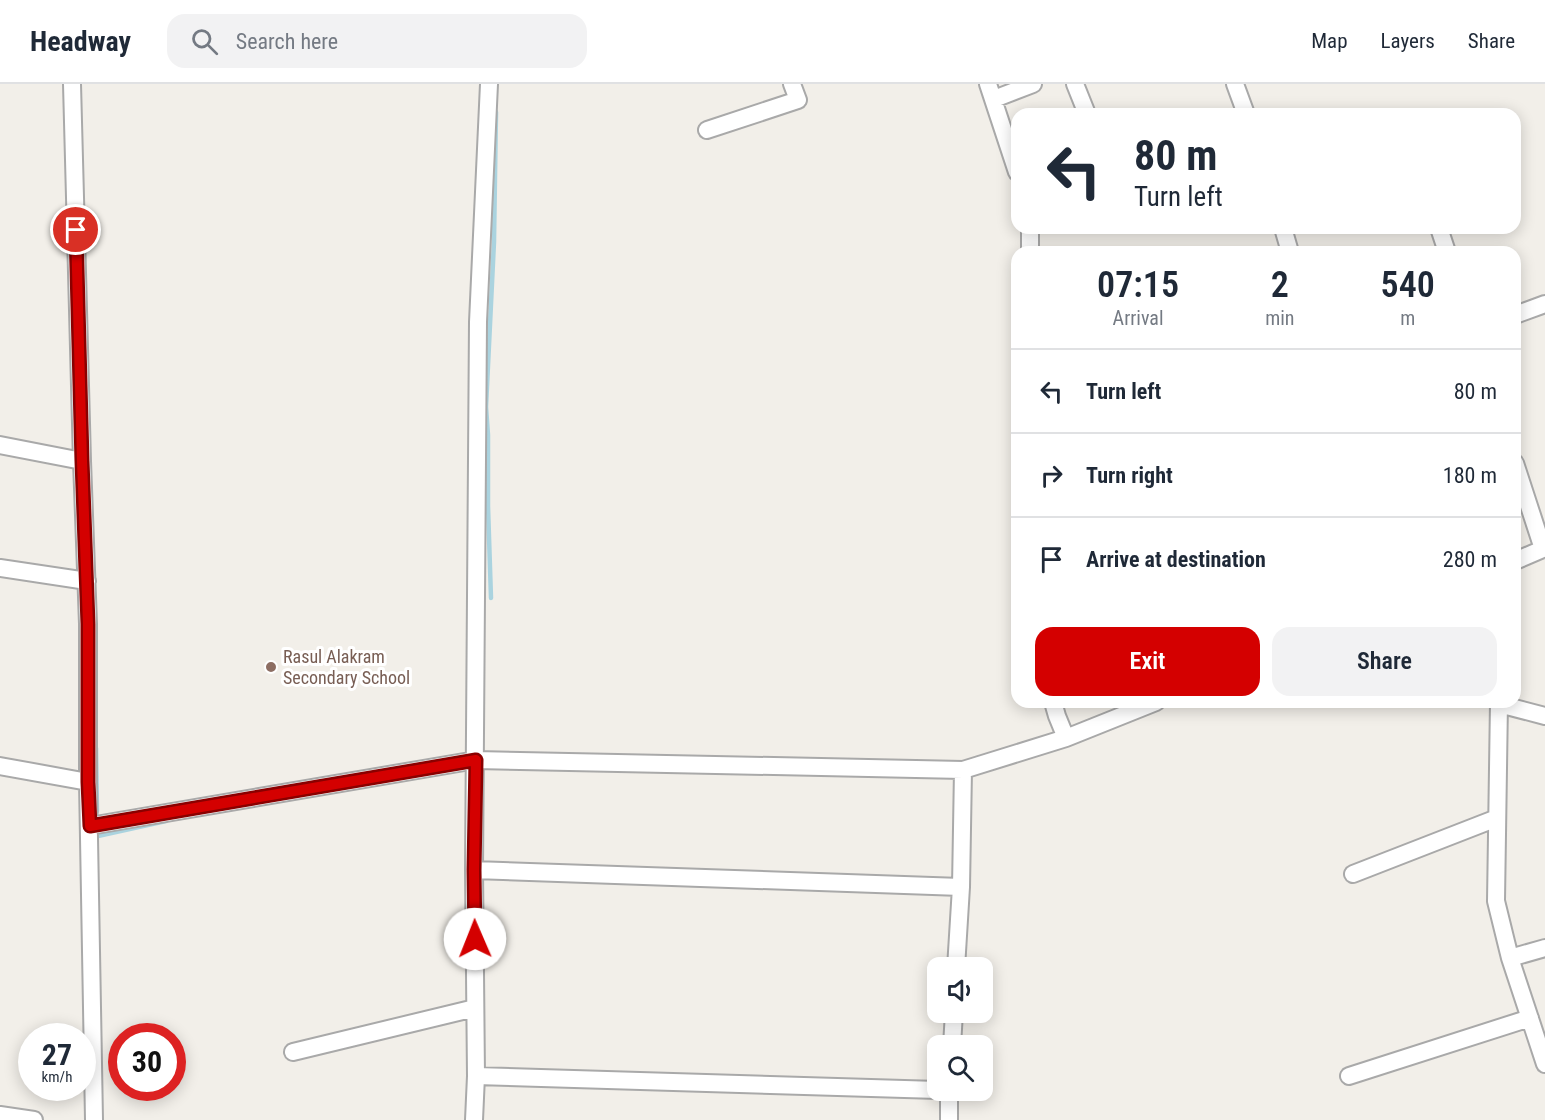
<!DOCTYPE html>
<style>
:root{--surface:#fff;--page:#f2f2f3;--text:#1f2937;--muted:#747a83;--line:#e0e1e3;--accent:#d40000}
body{margin:0;font-family:"Roboto Condensed",sans-serif;background:var(--page);color:var(--text);height:100vh;display:flex;flex-direction:column;font-size:22px;white-space:nowrap}
*{box-sizing:border-box;margin:0}
p{font-size:20px;color:var(--muted)}
.icon{flex:none;width:33px;height:33px;fill:none;stroke:currentColor;stroke-width:2;stroke-linecap:round;stroke-linejoin:round}
.map{position:relative;flex:1;overflow:hidden}
.side{position:absolute;left:1011px;top:162px;width:510px;height:462px;display:flex;flex-direction:column;background:var(--surface);border-radius:18px;box-shadow:0 3px 15px #0003}
.side>*{flex:none}
.hud{position:absolute;left:1011px;top:24px;width:510px;height:126px;border-radius:18px;box-shadow:0 3px 15px #0003;background:#fff;color:var(--text);overflow:hidden}
.fabs{position:absolute;left:927px;top:873px;display:grid;gap:12px}
.fabs a{display:grid;place-items:center;width:66px;height:66px;border-radius:12px;background:var(--surface);box-shadow:0 3px 15px #0003;font-size:30px}
.speed{position:absolute;left:18px;top:939px;display:flex;gap:12px;font-size:30px;font-weight:700;text-align:center}
.speed>*{display:grid;place-content:center;width:78px;height:78px;border-radius:50%;background:var(--surface);box-shadow:0 3px 15px #0003;line-height:1}
.speed small{font-size:15px;font-weight:400}
.speed .limit{border:9px solid #d22;background:#fff;color:#111}
.pin{position:absolute;display:grid;place-items:center;width:51px;height:51px;color:#fff;margin:-26px;border:3px solid #fff;border-radius:50%;box-shadow:0 2px 6px #0007}
.me{position:absolute;width:66px;margin:-33px;rotate:359deg;stroke-linejoin:round;filter:drop-shadow(0 0 4px #0008)}
.turn{display:flex;align-items:center;gap:21px;height:126px;padding:0 24px;font-size:27px}
.turn .icon{width:78px;height:78px;stroke-width:2.5}
.turn b{display:block;font-size:42px;line-height:51px}
.eta{display:flex;justify-content:space-evenly;align-items:center;height:102px;text-align:center}
.eta b{font-size:36px;font-weight:600;line-height:42px}
.primary-button{display:flex;gap:12px;margin-top:auto;padding:12px 24px}
.primary-button a{flex:1;height:69px;border-radius:18px;background:var(--accent);color:#fff;font-size:24px;font-weight:600;line-height:69px;text-align:center}
.primary-button a+a{background:var(--page);color:var(--text)}
ul{padding:0;list-style:none}
li{display:flex;align-items:center;gap:18px;height:84px;padding:0 24px;border-top:2px solid var(--line)}
li div{flex:1}
li b{display:block;font-size:22px}
li em{font-style:normal}
header{display:flex;align-items:center;gap:36px;box-sizing:border-box;height:84px;padding:0 30px;background:var(--surface);border-bottom:2px solid var(--line)}
header strong{font-size:28px}
nav{display:flex;gap:33px;margin-inline-start:auto;font-size:21px}
.search{width:420px;height:54px;background:var(--page);display:flex;align-items:center;gap:15px;box-sizing:border-box;padding:0 21px;border-radius:18px;color:var(--muted);font-size:22px}
.map>svg:first-child{display:block}
.lines{fill:none;stroke-linecap:round;stroke-linejoin:round}
.stream{stroke:#aad3df;stroke-width:4.5}
.street-casing{stroke:#a9a9a9;stroke-width:20}
.street{stroke:#fff;stroke-width:16}
.route-casing{stroke:#8a0000;stroke-width:15}
.route{stroke:#d40000;stroke-width:10}
.education-dot{fill:#8d6e63;stroke:#fff;stroke-width:2}
.labels{text-anchor:middle;stroke-width:6;stroke-linejoin:round;paint-order:stroke}
.education-label{font-size:18px;fill:#785e54;stroke:#fff;text-anchor:start}
</style>
<header>
<strong>Headway</strong>
<div class="search"><svg class="icon" aria-label="search" viewBox="0 0 24 24"><circle cx="10" cy="10" r="6"/><path d="M15 15l6 6"/></svg>Search here</div>
<nav><a>Map</a><a>Layers</a><a>Share</a></nav>
</header>
<div class="map">
<svg width="1545" height="1036" viewBox="0 0 1545 1036">
<rect width="100%" height="100%" fill="#f2efe9"/>
<g class="lines">
<!-- stream -->
<path class="stream" d="M 491,514 L 488,422 L 488,351 L 486,323 L 494,158 L 496,28
M 96,664 L 97,727
M 98,752 L 166,737"/>
<defs>
<path id="street" d="M 72,0 L 82,377 L 88,540 L 88,698 L 94,1036
M 988,0 L 1017,88
M 1075,0 L 1087,30
M 1235,0 L 1246,30
M 994,15 L 1033,0
M 707,46 L 798,16 L 792,0
M 1283,144 L 1290,168
M 1439,144 L 1447,168
M 1030,168 L 1030,144
M 1515,231 L 1545,220
M 0,361 L 82,377
M 1515,379 L 1543,465
M 1515,477 L 1545,464
M 0,484 L 87,497
M 1053,618 L 1057,632 L 1066,654
M 1499,618 L 1496,817 L 1510,874 L 1545,980
M 1499,620 L 1545,632
M 0,682 L 88,698
M 90,742 L 476,676 L 963,686 L 1066,654 L 1156,618
M 474,786 L 961,803
M 1353,790 L 1497,734
M 1510,874 L 1545,864
M 956,884 L 961,803 L 963,686
M 952,962 L 954,928
M 293,968 L 475,924
M 476,992 L 938,1006
M 1349,992 L 1530,934
M 949,1006 L 949,1036
M 0,1031 L 34,1036
M 474,1036 L 476,992 L 474,786 L 478,238 L 489,0"/>
</defs>
<!-- street casing -->
<use href="#street" class="street-casing"/>
<!-- street -->
<use href="#street" class="street"/>
</g>
<g class="lines">
<defs>
<path id="route" d="M 76,146 L 82,377 L 88,540 L 88,698 L 90,742 L 476,676 L 474,786 L 475,855"/>
</defs>
<!-- route casing -->
<use href="#route" class="route-casing"/>
<!-- route -->
<use href="#route" class="route"/>
</g>
<!-- markers -->
<circle class="education-dot" cx="271" cy="583" r="6"/>
<g class="labels">
<!-- education labels -->
<g class="education-label">
<text x="283" y="579">Rasul Alakram<tspan x="283" dy="21">Secondary School</tspan></text>
</g>
</g>
</svg>
<div class="fabs">
<a><svg class="icon" aria-label="sound" viewBox="0 0 24 24"><path d="M4 9h4l5-4v14l-5-4H4zM17 9q2 3 0 6"/></svg></a>
<a><svg class="icon" aria-label="search" viewBox="0 0 24 24"><circle cx="10" cy="10" r="6"/><path d="M15 15l6 6"/></svg></a>
</div>
<div class="speed"><div>27<small>km/h</small></div><div class="limit">30</div></div>
<div class="pin" style="left:76px;top:146px;background:#d93025"><svg class="icon" aria-label="arrive" viewBox="0 0 24 24"><path d="M6 21V4h12l-3 4 3 4H6"/></svg></div>
<svg class="me" style="left:475px;top:855px" viewBox="-20 -20 40 40"><circle r="19" fill="#fff"/><path d="M0-13L10 11 0 6-10 11z" fill="#d40000"/></svg>
<div class="hud">
<div class="turn"><svg class="icon" aria-label="left" viewBox="0 0 24 24"><path d="M17 20v-9H6M10 6l-5 5 5 5"/></svg><div><b>80 m</b>Turn left</div></div>
</div>
<section class="side">
<div class="eta">
<div><b>07:15</b><p>Arrival</p></div>
<div><b>2</b><p>min</p></div>
<div><b>540</b><p>m</p></div>
</div>
<ul>
<li><svg class="icon" aria-label="left" viewBox="0 0 24 24"><path d="M17 20v-9H6M10 6l-5 5 5 5"/></svg><div><b>Turn left</b></div><em>80 m</em></li>
<li><svg class="icon" aria-label="right" viewBox="0 0 24 24"><path d="M7 20v-9h11M14 6l5 5-5 5"/></svg><div><b>Turn right</b></div><em>180 m</em></li>
<li><svg class="icon" aria-label="arrive" viewBox="0 0 24 24"><path d="M6 21V4h12l-3 4 3 4H6"/></svg><div><b>Arrive at destination</b></div><em>280 m</em></li>
</ul>
<div class="primary-button"><a>Exit</a><a>Share</a></div>
</section>
</div>
